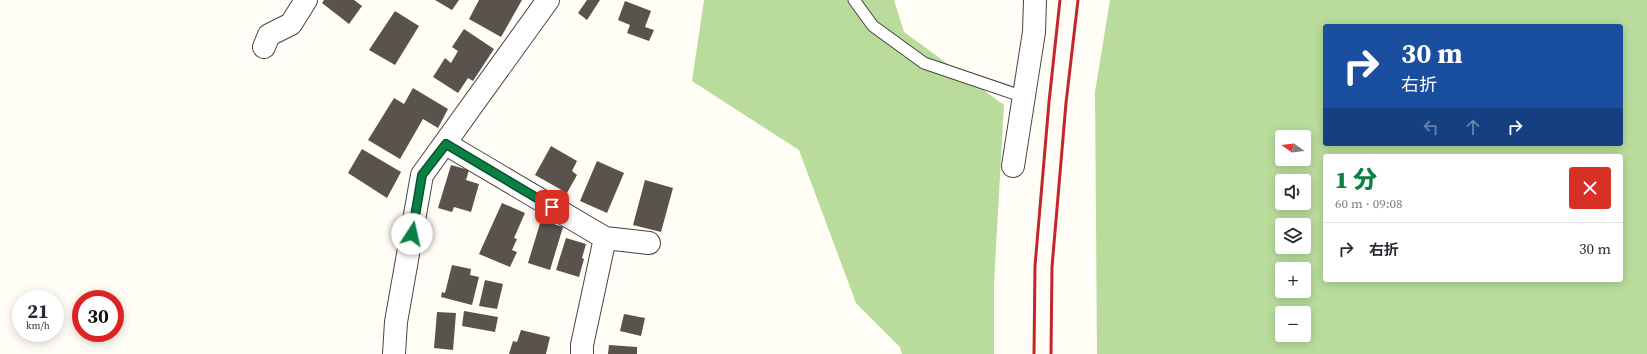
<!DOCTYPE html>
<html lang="ja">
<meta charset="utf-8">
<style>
:root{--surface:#fff;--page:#f7f7f7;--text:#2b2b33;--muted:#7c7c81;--line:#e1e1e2;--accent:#0b8043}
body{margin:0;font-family:"Source Serif 4","Noto Sans JP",serif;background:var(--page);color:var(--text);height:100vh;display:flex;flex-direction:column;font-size:15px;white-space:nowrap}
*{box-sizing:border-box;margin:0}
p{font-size:13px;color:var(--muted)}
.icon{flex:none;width:22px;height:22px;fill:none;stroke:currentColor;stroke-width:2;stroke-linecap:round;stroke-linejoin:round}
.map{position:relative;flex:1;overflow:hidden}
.details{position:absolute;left:1323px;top:154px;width:300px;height:128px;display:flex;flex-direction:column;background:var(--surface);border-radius:4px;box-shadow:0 2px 10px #0003}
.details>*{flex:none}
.guide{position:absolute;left:1323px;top:24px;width:300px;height:122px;border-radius:4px;box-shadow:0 2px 10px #0003;background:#1a4fa0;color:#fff;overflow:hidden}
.needle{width:26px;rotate:284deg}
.buttons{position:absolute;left:1275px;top:130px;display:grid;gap:8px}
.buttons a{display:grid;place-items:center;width:36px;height:36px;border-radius:4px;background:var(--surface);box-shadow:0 2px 10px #0003;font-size:20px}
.speed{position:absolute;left:12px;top:290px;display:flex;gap:8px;font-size:20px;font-weight:700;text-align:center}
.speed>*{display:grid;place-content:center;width:52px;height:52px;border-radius:50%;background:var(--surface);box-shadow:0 2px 10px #0003;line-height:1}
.speed small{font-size:10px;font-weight:400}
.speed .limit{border:6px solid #d22;background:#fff;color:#111}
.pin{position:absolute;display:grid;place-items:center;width:34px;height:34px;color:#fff;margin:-17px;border-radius:8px;box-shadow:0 2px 6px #0006}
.me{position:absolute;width:44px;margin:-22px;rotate:10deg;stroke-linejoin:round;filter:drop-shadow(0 0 3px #0008)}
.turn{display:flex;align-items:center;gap:14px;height:84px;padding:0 12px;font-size:18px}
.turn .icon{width:52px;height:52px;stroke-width:2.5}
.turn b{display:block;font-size:28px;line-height:34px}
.lanes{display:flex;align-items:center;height:38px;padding:0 12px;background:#0003;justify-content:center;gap:20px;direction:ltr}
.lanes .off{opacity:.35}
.round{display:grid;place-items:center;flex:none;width:42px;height:42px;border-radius:4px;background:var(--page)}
.summary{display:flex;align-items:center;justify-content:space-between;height:68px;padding:0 12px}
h1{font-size:24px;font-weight:800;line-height:30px;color:var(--accent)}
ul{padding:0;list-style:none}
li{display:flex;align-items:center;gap:12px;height:52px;padding:0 12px;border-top:1px solid var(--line)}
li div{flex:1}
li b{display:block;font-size:15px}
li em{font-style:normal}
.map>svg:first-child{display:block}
.forest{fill:#b9dc9c;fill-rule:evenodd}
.building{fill:#5a524d}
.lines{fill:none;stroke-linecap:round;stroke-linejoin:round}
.service-casing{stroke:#444;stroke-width:13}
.minor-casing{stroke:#444;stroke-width:24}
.service{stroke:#fff;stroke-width:11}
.minor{stroke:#fff;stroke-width:22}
.rail{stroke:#c4262e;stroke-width:3}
.route-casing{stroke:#07532c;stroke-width:10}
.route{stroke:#0b8043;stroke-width:7}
</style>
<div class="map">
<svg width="1647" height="354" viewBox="0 0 1647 354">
<rect width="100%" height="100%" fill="#fffdf5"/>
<!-- forest -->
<path class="forest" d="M 704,0 L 894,0 L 904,32 L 1004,105 L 994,282 L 994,354 L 902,354 L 900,347 L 856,303 L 799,150 L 692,81 Z
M 1110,0 L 1647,0 L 1647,354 L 1097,354 L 1095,92 ZM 1325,26 L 1621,26 L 1621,144 L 1325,144 ZM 1282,137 L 1304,137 L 1304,159 L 1282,159 ZM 1325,156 L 1621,156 L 1621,280 L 1325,280 ZM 1282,181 L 1304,181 L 1304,203 L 1282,203 ZM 1282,225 L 1304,225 L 1304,247 L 1282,247 ZM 1282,269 L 1304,269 L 1304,291 L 1282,291 ZM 1282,313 L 1304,313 L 1304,335 L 1282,335 Z"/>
<!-- building -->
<path class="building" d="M 324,0 L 354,0 L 362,6 L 349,24 L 322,3 Z
M 435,0 L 459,0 L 452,10 Z
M 479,0 L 522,0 L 501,37 L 469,19 Z
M 587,0 L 600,0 L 587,20 L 578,13 Z
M 625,1 L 651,11 L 645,27 L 654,30 L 649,41 L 627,33 L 630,25 L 618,20 Z
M 395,11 L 419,26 L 395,65 L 369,50 Z
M 464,29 L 494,49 L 473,81 L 468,78 L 458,93 L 433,77 L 445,58 L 451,63 L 458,51 L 452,47 Z
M 413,88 L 448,109 L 438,128 L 423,119 L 400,159 L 368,140 L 394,98 L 404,104 Z
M 551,146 L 577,161 L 572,171 L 577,175 L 567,193 L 535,175 Z
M 362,149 L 401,172 L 387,198 L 348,173 Z
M 597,161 L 624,173 L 607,213 L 580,201 Z
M 451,165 L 469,170 L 466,180 L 479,184 L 471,212 L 454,207 L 452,212 L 438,208 Z
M 645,180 L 673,188 L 661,232 L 633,225 Z
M 502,203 L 525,213 L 514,238 L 517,239 L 512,250 L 517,252 L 510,267 L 479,254 Z
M 541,220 L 563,227 L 550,270 L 528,263 Z
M 566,238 L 586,244 L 582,258 L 584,259 L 579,277 L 556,270 Z
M 452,265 L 471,269 L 470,275 L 479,277 L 472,305 L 441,297 L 442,292 L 445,293 Z
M 485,280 L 503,284 L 497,309 L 479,306 Z
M 464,311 L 498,317 L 495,332 L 462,326 Z
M 437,312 L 456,313 L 453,350 L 434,348 Z
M 624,314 L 645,318 L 641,336 L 620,331 Z
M 521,330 L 550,337 L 546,354 L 509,354 L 513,341 L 517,342 Z
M 609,345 L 637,347 L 637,354 L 608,354 Z"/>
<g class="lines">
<defs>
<path id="service" d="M 854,0 L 873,26 L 924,63 L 1024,97"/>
<path id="minor" d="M 264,47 L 269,35 L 291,24 L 306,0
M 446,144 L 605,238 L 582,345 L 582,354
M 1013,166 L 1034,32 L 1035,0
M 605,238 L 649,243
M 394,354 L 396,322 L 422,175 L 548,0"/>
</defs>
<!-- service casing -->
<use href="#service" class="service-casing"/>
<!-- minor casing -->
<use href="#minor" class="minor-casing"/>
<!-- service -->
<use href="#service" class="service"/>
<!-- minor -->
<use href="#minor" class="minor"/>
<!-- rail -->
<path class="rail" d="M 1034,354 L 1035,266 L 1049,102 L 1060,0
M 1051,354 L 1052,267 L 1066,103 L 1078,0"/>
</g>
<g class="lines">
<defs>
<path id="route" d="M 412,234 L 422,175 L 446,144 L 552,207"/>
</defs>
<!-- route casing -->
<use href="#route" class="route-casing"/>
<!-- route -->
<use href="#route" class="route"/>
</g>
</svg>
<div class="buttons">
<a><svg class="needle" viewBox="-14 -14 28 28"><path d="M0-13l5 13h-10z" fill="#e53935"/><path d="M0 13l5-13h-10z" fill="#7c7c81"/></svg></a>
<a><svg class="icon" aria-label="sound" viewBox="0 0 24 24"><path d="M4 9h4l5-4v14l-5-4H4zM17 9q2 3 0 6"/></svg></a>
<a><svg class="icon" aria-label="layers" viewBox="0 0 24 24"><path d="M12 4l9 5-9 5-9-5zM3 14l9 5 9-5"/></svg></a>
<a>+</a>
<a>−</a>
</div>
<div class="speed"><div>21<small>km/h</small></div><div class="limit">30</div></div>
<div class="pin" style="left:552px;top:207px;background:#d93025"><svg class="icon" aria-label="arrive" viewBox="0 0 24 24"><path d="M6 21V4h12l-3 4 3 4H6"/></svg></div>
<svg class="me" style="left:412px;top:234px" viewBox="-20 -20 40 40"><circle r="19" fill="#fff"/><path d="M0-13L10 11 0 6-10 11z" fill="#0b8043"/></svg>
<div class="guide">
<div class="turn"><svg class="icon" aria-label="right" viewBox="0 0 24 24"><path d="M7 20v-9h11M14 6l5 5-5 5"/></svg><div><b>30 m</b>右折</div></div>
<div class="lanes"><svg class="icon off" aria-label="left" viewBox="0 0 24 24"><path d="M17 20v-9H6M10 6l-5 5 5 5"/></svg><svg class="icon off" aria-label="ahead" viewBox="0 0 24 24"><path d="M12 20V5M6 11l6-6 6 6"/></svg><svg class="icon" aria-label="right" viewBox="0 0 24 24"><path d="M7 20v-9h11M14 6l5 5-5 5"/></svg></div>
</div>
<section class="details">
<div class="summary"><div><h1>1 分</h1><p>60 m · 09:08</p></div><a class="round" style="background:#d93025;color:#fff"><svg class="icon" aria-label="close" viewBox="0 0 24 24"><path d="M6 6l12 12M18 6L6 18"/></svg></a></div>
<ul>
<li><svg class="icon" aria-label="right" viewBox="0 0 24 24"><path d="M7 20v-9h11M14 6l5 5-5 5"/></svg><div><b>右折</b></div><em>30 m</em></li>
</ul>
</section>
</div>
